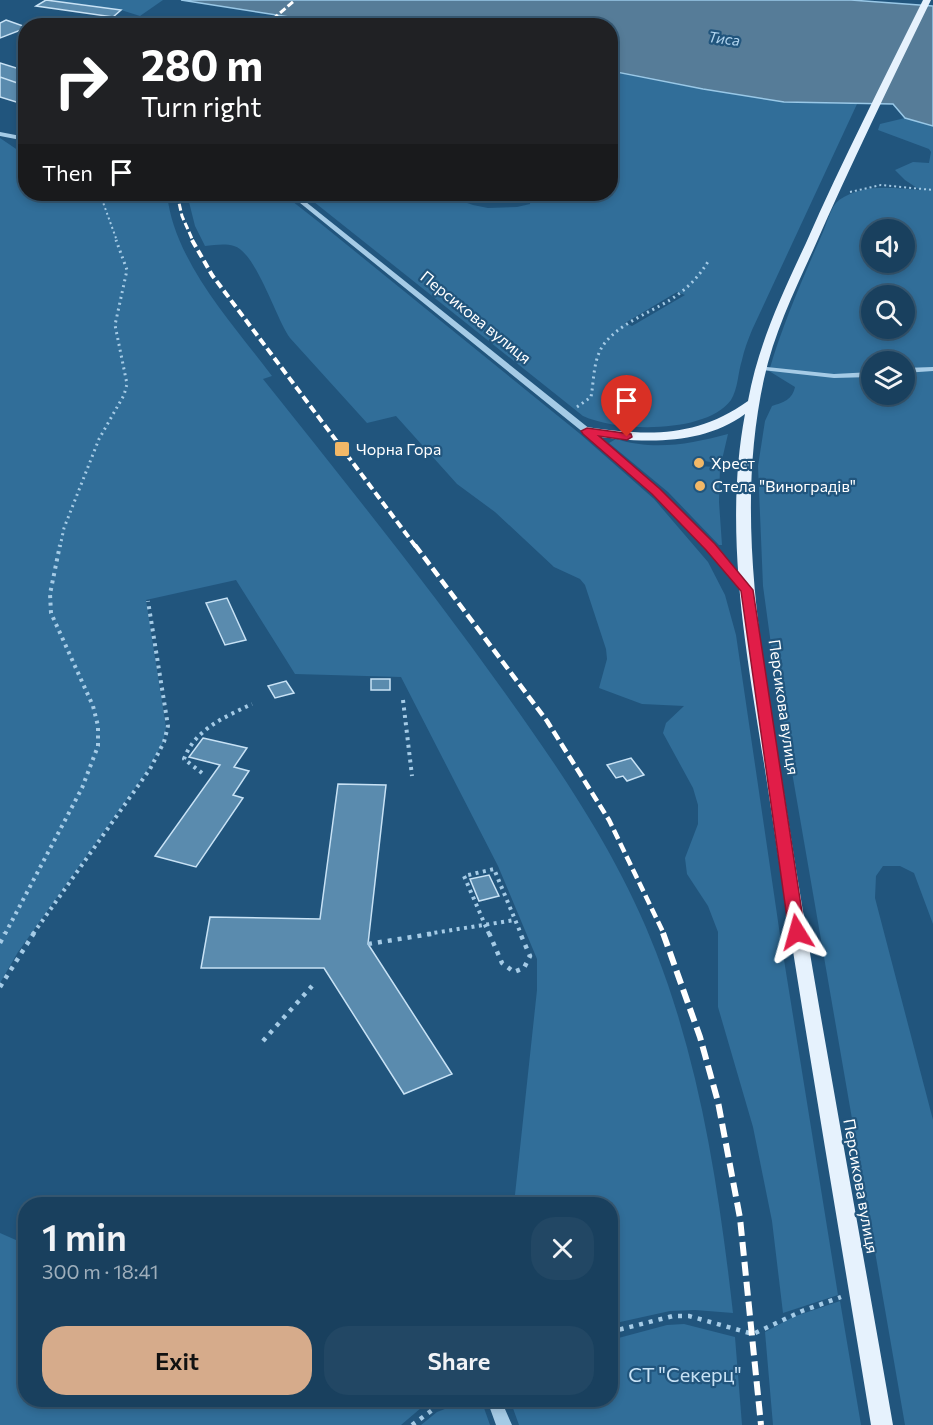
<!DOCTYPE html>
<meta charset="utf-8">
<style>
:root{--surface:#19405e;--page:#224764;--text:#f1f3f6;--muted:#9fafbc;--line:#375973;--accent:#d6ab8b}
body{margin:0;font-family:Commissioner,sans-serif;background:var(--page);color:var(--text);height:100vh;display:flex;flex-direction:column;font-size:22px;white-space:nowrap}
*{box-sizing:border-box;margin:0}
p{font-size:20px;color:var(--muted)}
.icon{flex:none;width:33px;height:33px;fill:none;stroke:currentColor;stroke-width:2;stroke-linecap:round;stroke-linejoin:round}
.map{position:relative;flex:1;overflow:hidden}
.side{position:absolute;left:18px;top:1197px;width:600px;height:210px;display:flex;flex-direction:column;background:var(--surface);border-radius:24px;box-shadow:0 3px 9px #0003,0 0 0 2px var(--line)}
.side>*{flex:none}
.banner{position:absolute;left:18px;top:18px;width:600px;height:183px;border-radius:24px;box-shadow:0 3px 9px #0003,0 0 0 2px var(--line);background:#202124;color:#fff;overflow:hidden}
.fabs{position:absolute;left:861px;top:219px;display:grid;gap:12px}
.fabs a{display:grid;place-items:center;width:54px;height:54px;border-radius:50%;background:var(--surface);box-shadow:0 3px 9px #0003,0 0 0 2px var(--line);font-size:30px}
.pin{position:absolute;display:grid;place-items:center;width:51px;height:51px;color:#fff;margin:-62px -26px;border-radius:50% 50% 50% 0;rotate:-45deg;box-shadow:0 0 6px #0007}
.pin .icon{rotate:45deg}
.me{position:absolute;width:66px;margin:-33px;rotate:352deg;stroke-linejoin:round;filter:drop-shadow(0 0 4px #0008)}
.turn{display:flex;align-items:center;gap:21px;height:126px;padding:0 24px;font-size:27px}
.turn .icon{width:78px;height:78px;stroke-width:2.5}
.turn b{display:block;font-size:42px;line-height:51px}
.then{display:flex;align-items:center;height:57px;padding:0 24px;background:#0003;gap:12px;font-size:22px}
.round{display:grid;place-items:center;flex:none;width:63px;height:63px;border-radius:24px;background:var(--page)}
.headline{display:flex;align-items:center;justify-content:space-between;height:102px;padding:0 24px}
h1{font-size:36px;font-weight:600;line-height:45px}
.button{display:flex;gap:12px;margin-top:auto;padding:12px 24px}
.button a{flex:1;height:69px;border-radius:24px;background:var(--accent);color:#111;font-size:24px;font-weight:600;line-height:69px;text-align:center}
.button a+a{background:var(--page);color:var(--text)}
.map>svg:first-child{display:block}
.green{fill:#316e99;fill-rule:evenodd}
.water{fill:#567c98;stroke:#99c8e7;stroke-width:1.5}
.building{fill:#5a8bae;stroke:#c8e2f5;stroke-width:1.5}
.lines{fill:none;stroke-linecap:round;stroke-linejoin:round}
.path-far3{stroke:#a5cbe6;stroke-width:2;stroke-dasharray:2 3;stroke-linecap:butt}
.path-far2{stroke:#a5cbe6;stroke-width:3;stroke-dasharray:2 4;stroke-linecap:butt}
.path-far1{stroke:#a5cbe6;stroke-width:4;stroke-dasharray:3 4.5;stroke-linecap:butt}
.path{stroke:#a5cbe6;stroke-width:4.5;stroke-dasharray:4 6;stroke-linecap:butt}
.minor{fill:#a5cbe6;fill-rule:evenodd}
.major{fill:#e6f2fd;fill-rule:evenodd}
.rail-far3{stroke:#fff;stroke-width:3;stroke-dasharray:7 3;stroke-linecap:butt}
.rail-far2{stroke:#fff;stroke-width:4;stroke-dasharray:8 4;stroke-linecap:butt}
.rail-far1{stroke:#fff;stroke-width:4.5;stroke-dasharray:10 4.5;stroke-linecap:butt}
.rail{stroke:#fff;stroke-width:6;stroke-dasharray:14 6;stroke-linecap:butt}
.route{fill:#e11d48;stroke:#92132f;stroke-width:1.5}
.poi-dot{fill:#f2b867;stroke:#21557d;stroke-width:2}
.labels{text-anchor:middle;stroke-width:4.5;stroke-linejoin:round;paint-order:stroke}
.far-water-label{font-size:15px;font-style:italic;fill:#b0d4ee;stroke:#21557d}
.street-label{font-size:16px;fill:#fff;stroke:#21557d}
.poi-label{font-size:16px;fill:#fff;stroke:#21557d;text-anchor:start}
.near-park-label{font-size:20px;fill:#c8e2f5;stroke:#21557d}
</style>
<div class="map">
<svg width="933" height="1425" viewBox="0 0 933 1425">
<rect width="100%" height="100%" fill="#21557d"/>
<!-- green -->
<path class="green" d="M 46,0 L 163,0 L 140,16 L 121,10 Z
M 611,71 C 693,89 773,102 857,104 L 752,330 C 748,340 744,350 742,360 C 738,372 738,389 731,400 C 706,434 617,432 583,416 L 304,194 L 441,194 L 473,205 L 488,208 L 517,207 L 530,204 L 531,194 L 610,194 ZM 677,292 L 685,295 L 632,326 L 625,323 Z
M 905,118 L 933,126 L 933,924 L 914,873 L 900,866 L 883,866 L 876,876 L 875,898 L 933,1120 L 933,1425 L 905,1425 L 775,674 L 763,586 L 758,466 L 765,421 L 772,406 C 784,402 792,400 795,387 L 769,371 C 783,323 803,278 823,232 C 827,223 831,206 839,200 C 864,183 893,188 920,190 L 905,180 L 895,170 L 913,162 L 929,163 L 931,152 L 929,149 L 878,130 L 880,124 ZM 872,230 L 904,230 L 904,262 L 872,262 ZM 872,296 L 904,296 L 904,328 L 872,328 ZM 872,362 L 904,362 L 904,394 L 872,394 Z
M 0,138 L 25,155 L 26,194 L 167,194 C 174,261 232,323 272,376 L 263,379 C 345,482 428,585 505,693 C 563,774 620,858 656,952 C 701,1068 719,1190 733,1313 L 695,1310 L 670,1311 L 611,1324 L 610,1204 L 514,1204 L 537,990 L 537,959 L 498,866 L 401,677 L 295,674 L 236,580 L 146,600 L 166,727 L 163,743 L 145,774 L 18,952 L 0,983 Z
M 187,194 L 283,194 L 320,223 L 579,433 L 654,499 L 708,562 L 725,595 L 736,635 L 780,935 L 838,1295 L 783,1313 L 772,1221 L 753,1127 L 718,1007 L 718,932 L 708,906 L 687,874 L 685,858 L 698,824 L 698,805 L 693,788 L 663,733 L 666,723 L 684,706 L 642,704 L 599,688 L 607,659 L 606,649 L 585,585 L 580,579 L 554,567 L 495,512 L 457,484 L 396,416 L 367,423 L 290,338 C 276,319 256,252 234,246 C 225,243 215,245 205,246 L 195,226 Z
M 728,434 L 721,464 L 694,459 L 692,466 L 720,467 L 719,502 L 722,545 L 719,545 L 668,492 L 609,443 L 616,439 C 655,451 690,444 728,434 Z
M 0,1233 L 25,1244 L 26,1400 L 427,1400 L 428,1402 L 401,1425 L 0,1425 Z
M 840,1301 L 861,1425 L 773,1425 L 765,1332 L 793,1317 Z
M 684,1324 L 735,1337 L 742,1425 L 519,1425 L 510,1400 L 610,1400 L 611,1340 L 667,1325 Z
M 450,1407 L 484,1408 L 490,1425 L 421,1425 L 437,1412 Z"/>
<!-- water -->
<path class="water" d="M 181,0 L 851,0 L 933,6 L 933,126 L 905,118 L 893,104 L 784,102 L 703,89 L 611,71 L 610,26 L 341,25 Z"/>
<!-- building -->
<path class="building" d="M 46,0 L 121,10 L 113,17 L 36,6 Z
M 6,20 L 26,27 L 26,28 L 0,38 L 0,23 Z
M 0,63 L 26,71 L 26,86 L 0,77 Z
M 0,77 L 26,86 L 26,105 L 0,97 Z
M 227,598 L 246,640 L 225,645 L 206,603 Z
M 371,679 L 390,679 L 390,690 L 371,690 Z
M 286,681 L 294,693 L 275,698 L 268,686 Z
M 203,738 L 247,748 L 234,767 L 249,771 L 233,795 L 243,798 L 196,867 L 155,856 L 220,765 L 189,757 Z
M 631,758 L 644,775 L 627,781 L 623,776 L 616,778 L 607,765 Z
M 338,784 L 386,785 L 368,944 L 452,1074 L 404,1094 L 324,968 L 201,968 L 210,917 L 320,919 Z
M 489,875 L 499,896 L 479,901 L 470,879 Z"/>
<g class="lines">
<!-- path-far3 -->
<path class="path-far3" d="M 850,192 L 881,185 L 933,190
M 100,194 L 117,241"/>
<!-- path-far2 -->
<path class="path-far2" d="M 577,407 L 591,397 C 594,381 593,362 602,347 C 616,325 649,313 670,300 C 687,289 699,277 709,260
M 60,547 L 64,528 L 99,439 L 124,395 L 127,384 L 115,325 L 127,270 L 116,240"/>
<!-- path-far1 -->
<path class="path-far1" d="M 403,700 L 412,776
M 202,773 L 184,759 C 195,729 225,717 252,704
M 5,934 L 82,788 L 98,746 L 98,726 L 93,706 L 51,613 L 50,594 L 60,545
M 33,934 L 150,769 L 164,742 L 168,726 L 148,601
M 427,934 L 515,920
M 489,934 L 464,876 L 494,869 L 521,934"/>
<!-- path -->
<path class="path" d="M 489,933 L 502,963 L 514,972 L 524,968 L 530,956 L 520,933
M 0,943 L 5,933
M 368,944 L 437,933
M 0,987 L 34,933
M 263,1041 L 312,986
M 610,1332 L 673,1316 L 689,1316 L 753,1334 L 802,1311 L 841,1297
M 412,1425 L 446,1400"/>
<!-- minor -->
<path class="minor" d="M 0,132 L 26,137 L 26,141 L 0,136 Z
M 289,194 L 296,194 L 590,429 L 659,489 L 713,545 L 750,588 L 752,590 L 750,592 L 744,592 L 707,549 L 653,493 L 584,433 Z
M 758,366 L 834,374 L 872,372 L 872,377 L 834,378 L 761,370 L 757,368 Z
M 933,367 L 933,371 L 904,373 L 904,368 Z
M 487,1400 L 501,1400 L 512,1425 L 496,1425 Z"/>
<!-- major -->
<path class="major" d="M 923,0 L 931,0 C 891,82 851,164 814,248 C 795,290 774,333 764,379 C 732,525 766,674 788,819 C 820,1022 858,1223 893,1425 L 871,1425 C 837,1217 801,1010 770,802 C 751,675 721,542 745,414 C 700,447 639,443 587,435 L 581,431 L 587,427 C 648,436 696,438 748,401 C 758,345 782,294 806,243 C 842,161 883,81 923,0 Z"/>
<!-- rail-far3 -->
<path class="rail-far3" d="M 265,26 L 295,0
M 177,194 L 182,216 L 193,241"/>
<!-- rail-far2 -->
<path class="rail-far2" d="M 192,240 L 212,275 L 416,547"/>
<!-- rail-far1 -->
<path class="rail-far1" d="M 415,545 L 547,721 L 609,820 L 664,934"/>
<!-- rail -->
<path class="rail" d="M 663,933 L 700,1037 L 718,1102 L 740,1218 L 761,1425"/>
</g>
<!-- route -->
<path class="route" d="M 587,428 L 631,434 L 632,437 L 627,440 L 599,436 L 660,489 L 715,544 L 753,590 L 805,932 L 802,936 L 791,936 L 789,932 L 741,591 L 706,550 L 652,494 L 583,434 L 581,431 Z"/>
<!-- markers -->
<g class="poi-dot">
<rect x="334" y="441" width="16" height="16" rx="3"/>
<circle cx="699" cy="463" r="6"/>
<circle cx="700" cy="486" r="6"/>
</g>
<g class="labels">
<!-- far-water labels -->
<g class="far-water-label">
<text transform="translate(724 39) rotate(8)" y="5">Тиса</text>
</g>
<!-- street labels -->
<g class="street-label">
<text transform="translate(476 317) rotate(39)" y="6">Персикова вулиця</text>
<text transform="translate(784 707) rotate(82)" y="6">Персикова вулиця</text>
<text transform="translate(861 1186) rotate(80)" y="6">Персикова вулиця</text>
</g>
<!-- poi labels -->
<g class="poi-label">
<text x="356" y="455">Чорна Гора</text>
<text x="711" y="469">Хрест</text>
<text x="712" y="492">Стела "Виноградів"</text>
</g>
<!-- near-park labels -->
<g class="near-park-label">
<text x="685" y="1382">СТ "Секерц"</text>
</g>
</g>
</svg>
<div class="fabs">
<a><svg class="icon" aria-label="sound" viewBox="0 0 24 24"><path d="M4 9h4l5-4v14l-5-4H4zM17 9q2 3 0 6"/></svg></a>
<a><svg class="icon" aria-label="search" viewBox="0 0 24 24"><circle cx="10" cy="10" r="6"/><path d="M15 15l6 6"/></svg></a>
<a><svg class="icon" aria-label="layers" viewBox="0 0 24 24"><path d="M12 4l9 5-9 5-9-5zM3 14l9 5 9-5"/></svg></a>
</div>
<div class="pin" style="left:627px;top:437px;background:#d93025"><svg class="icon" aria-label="arrive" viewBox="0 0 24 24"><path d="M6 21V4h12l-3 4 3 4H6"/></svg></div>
<svg class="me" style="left:797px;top:932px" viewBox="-20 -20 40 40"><path d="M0-17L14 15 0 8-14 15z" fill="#e11d48" stroke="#fff" stroke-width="4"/></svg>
<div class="banner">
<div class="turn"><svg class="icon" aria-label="right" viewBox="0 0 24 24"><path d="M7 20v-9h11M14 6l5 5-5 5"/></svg><div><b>280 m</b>Turn right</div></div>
<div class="then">Then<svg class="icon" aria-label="arrive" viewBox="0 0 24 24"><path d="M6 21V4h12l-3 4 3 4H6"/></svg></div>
</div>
<section class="side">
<div class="headline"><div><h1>1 min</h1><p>300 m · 18:41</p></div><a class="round"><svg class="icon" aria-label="close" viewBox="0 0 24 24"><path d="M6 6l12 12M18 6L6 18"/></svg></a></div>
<div class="button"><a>Exit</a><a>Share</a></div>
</section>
</div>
